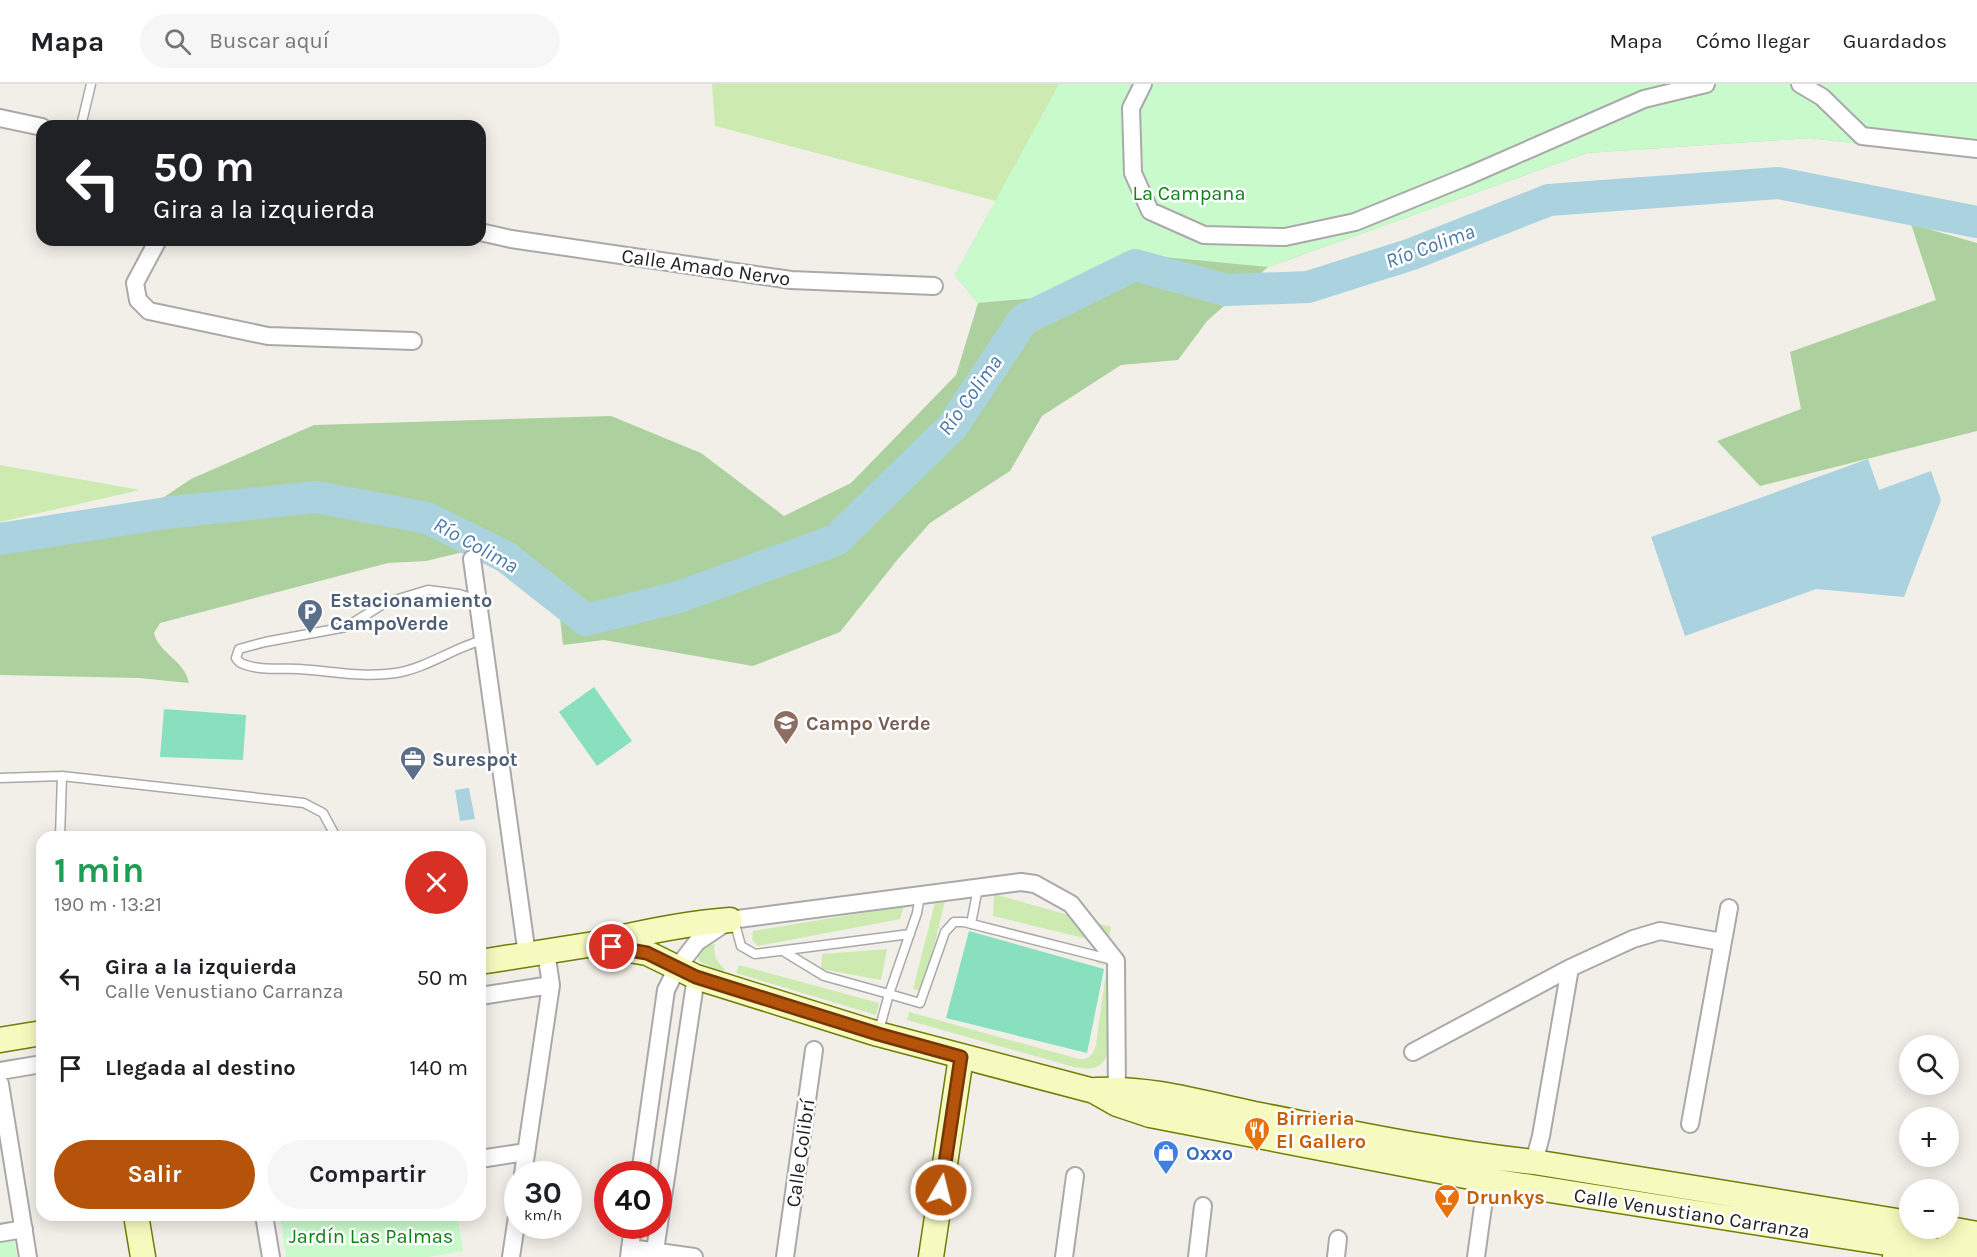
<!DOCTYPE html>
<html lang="es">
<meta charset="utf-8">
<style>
:root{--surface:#fff;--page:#f6f6f6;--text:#202124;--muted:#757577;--line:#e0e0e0;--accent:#b45309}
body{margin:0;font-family:Karla,sans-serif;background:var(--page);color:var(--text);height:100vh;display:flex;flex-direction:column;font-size:22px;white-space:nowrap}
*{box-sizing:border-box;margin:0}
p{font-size:20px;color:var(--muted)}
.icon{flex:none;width:33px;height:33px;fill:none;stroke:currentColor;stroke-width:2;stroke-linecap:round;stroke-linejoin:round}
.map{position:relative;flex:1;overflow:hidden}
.sheet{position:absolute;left:36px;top:747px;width:450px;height:390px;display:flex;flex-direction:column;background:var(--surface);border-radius:18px;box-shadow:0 3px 15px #0003}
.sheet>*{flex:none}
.guide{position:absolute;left:36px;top:36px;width:450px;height:126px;border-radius:18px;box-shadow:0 3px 15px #0003;background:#202124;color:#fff;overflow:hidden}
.tools{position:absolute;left:1899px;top:951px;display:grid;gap:12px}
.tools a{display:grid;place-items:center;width:60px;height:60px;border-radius:50%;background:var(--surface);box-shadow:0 3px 15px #0003;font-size:30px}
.speed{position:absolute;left:504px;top:1077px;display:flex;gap:12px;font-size:30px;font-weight:700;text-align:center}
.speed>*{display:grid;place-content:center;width:78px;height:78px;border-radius:50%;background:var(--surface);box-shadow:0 3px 15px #0003;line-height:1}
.speed small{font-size:15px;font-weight:400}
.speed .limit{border:9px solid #d22;background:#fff;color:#111}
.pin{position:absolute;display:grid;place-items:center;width:51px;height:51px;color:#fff;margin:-26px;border:3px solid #fff;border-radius:50%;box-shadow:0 2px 6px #0007}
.me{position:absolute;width:66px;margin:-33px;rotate:8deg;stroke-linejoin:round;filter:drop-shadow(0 0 4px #0008)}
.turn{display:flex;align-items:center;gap:21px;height:126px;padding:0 18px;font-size:27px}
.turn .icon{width:78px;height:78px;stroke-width:2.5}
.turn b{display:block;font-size:42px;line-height:51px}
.round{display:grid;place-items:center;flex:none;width:63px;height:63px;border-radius:32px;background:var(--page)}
.overview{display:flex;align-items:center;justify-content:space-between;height:102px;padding:0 18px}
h1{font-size:36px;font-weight:700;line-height:45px;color:#1e9e55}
.cta{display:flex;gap:12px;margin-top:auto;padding:12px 18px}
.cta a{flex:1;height:69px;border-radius:36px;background:var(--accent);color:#fff;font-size:24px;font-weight:700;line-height:69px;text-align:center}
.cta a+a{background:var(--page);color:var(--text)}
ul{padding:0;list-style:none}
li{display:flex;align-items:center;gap:18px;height:90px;padding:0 18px}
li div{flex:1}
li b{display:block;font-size:22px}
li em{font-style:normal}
header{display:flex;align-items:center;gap:36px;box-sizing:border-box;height:84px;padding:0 30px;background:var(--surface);border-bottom:2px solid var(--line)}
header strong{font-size:28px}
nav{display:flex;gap:33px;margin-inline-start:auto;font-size:21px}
.search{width:420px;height:54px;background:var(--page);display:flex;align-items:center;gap:15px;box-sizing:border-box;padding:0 21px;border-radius:33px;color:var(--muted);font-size:22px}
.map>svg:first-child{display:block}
.grass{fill:#cdebb0}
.forest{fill:#add19e}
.park{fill:#c8facc}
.pitch{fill:#88e0be}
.water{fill:#aad3df}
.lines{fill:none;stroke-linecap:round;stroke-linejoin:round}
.river{stroke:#aad3df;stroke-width:32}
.lane-casing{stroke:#a9a9a9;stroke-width:11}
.street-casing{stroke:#a9a9a9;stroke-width:20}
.secondary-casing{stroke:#707d05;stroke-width:27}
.lane{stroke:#fff;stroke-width:8}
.street{stroke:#fff;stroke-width:16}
.secondary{stroke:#f7fabf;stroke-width:24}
.route-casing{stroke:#753606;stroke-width:15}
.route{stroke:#b45309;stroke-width:10}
.labels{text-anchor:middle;stroke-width:5;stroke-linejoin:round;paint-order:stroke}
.park-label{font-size:20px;fill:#0c8416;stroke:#fff}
.street-label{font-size:20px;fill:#222;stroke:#fff}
.service-label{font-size:20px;font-weight:bold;fill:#4e5e75;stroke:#fff;text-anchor:start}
.education-label{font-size:20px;font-weight:bold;fill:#785e54;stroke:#fff;text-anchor:start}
.food-label{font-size:20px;font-weight:bold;fill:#c56008;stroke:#fff;text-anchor:start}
.shop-label{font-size:20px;font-weight:bold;fill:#366cbe;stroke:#fff;text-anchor:start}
.water-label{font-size:21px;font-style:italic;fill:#4a7aab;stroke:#fff}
</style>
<header>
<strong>Mapa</strong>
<div class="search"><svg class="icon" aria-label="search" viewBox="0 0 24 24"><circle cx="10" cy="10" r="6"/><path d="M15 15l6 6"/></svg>Buscar aquí</div>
<nav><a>Mapa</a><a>Cómo llegar</a><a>Guardados</a></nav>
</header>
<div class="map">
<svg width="1977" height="1173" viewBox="0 0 1977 1173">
<rect width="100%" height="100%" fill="#f2efe9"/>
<!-- grass -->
<path class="grass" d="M 712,0 L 1060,0 L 996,117 L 715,42 Z
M 0,381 L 140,406 L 0,438 Z
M 994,810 L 1111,843 L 1104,881 L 1096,879 L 1100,858 L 993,832 Z
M 945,817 L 923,907 L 913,905 L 935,819 Z
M 904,822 L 900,835 L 758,862 L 752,856 L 753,847 Z
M 1111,852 L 1110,963 C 1104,984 1095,987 1074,983 L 907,936 L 909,928 L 1079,975 C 1090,976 1093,970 1096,961 Z
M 715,860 C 712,869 717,879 725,885 L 722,888 L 699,877 L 698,872 L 702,863 Z
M 887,865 L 881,896 L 821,885 L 822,870 Z
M 739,881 L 879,919 L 876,931 L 736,889 Z"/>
<!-- forest -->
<path class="forest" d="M 1060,0 L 1977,0 L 1977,74 L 1810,54 L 1587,69 L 1268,183 L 1207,237 L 1178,276 L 1121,281 L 1042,332 L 1010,387 L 930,439 L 898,475 L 840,548 L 753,582 L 604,556 L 563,561 L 559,525 L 480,464 L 426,477 L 388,479 L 160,539 L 154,549 C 159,570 184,575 189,599 L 139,594 L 0,591 L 0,470 L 115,446 L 191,395 L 314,341 L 611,332 L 701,369 L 784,432 L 851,399 L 956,291 L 978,219 L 955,191 Z
M 1911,140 L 1977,159 L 1977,347 L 1760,402 L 1717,357 L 1801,325 L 1790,268 L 1936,216 Z"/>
<!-- park -->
<path class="park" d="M 1059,0 L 1977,0 L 1977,74 L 1810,54 L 1587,69 L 1268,183 L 1133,170 L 1049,213 L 978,219 L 955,191 Z
M 280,1131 L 457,1131 L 463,1167 L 428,1173 L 286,1173 Z
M 14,1156 L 17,1173 L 0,1173 L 0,1158 Z"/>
<!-- pitch -->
<path class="pitch" d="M 594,603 L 632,657 L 597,682 L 559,628 Z
M 164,625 L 246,631 L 243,676 L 160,673 Z
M 969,847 L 1104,885 L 1087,969 L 946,934 Z"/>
<!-- water -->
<path class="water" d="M 1868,375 L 1879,406 L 1931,387 L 1941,416 L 1904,513 L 1816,505 L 1685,552 L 1651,453 Z
M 469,704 L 475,735 L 460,737 L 455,706 Z"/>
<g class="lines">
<!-- river -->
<path class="river" d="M 0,455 L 173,428 L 316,413 L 427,434 L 506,473 L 586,536 L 679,513 L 836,456 L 952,343 L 1023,236 L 1135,181 L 1226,206 L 1308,203 L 1412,170 L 1549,116 L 1778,99 L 1977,138"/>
<defs>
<path id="lane" d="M 81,42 L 91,0
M 477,516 L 459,510 L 428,506 L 385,519 L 346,543 L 265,558 L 239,565 L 236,574 C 238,577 240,579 243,580 C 260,587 281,584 299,585 C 332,587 362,594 396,589 C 427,584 453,564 483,556
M 62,692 L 304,719 L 323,729 L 336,753
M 0,694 L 62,692 L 60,753
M 920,811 L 917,829 L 889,910 L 920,919 L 945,848 L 954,838 L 964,838 L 1113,876
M 734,836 L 741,862 L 755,870 L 910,850
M 971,840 L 978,804
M 783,867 L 824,892 L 889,910 L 878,950"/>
<path id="street" d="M 1143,0 L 1131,24 L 1133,89 L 1150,127 L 1204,151 L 1285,153 L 1355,138 L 1468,92 L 1644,15 L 1706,0
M 1800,0 L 1822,13 L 1862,52 L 1977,65
M 0,34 L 42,43
M 480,148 L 511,155 L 791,196 L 934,202
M 158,156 L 135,199 L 138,216 L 149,227 L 268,252 L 413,257
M 472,475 L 527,871
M 480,912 L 551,901
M 1413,968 L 1570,884 L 1633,855 L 1660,847 L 1722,858
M 0,987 L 42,980
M 0,1000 L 28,1173
M 1690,1040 L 1729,824
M 480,1075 L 526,1068
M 1534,1078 L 1541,1052 L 1570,884
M 523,1090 L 551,901 L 546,868
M 640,1090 L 666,906 L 677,884 L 697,858 L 730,836 L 1021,798 L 1035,800 L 1071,820 L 1116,877 L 1117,1014
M 264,1131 L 271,1173
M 0,1149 L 24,1145
M 630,1164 L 694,1173
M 511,1173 L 518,1126
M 629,1173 L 633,1142
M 654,1173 L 696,893
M 785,1173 L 814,966
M 1064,1173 L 1075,1092
M 1197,1173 L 1203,1122
M 1336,1173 L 1338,1155
M 1476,1173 L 1488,1086"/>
<path id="secondary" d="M 602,858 C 644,848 687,839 730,836
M 480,878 L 594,860 L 647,869 L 696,893 L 878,950 L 1094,1007 L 1117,1020 L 1150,1031 L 1486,1096 L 1977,1173
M 0,956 L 42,949
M 1096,1006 C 1149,1003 1203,1019 1254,1030 C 1347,1048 1440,1068 1534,1078 L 1909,1139 L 1895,1173
M 136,1131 L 143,1173
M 1944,1144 L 1977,1150
M 931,1173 L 961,973"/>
</defs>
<!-- lane casing -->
<use href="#lane" class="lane-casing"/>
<!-- street casing -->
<use href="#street" class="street-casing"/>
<!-- secondary casing -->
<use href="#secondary" class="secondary-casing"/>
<!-- lane -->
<use href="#lane" class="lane"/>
<!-- street -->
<use href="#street" class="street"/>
<!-- secondary -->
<use href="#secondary" class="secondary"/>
</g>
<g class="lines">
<defs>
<path id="route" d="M 612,863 L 647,869 L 696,893 L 878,950 L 961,973 L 941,1106"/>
</defs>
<!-- route casing -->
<use href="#route" class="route-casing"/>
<!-- route -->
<use href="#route" class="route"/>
</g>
<!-- icons -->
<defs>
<symbol id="parking-pin" viewBox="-11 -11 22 30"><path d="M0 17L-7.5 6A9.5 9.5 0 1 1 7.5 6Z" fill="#5c6f8a" stroke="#fff"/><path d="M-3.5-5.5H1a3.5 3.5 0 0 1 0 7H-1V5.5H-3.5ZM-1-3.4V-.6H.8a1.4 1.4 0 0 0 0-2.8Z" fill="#fff"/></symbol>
<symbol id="school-pin" viewBox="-11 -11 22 30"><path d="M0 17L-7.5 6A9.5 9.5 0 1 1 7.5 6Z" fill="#8d6e63" stroke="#fff"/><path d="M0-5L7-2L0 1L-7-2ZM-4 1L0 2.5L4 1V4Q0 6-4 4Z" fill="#fff"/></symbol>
<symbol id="office-pin" viewBox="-11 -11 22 30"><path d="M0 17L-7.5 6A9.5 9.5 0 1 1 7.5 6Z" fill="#5c6f8a" stroke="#fff"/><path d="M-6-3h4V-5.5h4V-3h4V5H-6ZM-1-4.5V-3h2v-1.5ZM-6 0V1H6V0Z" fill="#fff"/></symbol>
<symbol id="restaurant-pin" viewBox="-11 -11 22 30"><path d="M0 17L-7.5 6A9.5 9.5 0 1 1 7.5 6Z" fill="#e8710a" stroke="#fff"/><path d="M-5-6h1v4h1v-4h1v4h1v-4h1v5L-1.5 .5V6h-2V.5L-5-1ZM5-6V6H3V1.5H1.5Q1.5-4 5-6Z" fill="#fff"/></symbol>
<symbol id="shop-pin" viewBox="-11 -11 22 30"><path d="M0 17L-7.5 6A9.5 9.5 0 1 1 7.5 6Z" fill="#3f7fe0" stroke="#fff"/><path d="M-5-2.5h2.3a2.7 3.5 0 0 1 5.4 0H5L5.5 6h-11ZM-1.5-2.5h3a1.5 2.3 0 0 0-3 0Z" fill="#fff"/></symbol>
<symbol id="bar-pin" viewBox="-11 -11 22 30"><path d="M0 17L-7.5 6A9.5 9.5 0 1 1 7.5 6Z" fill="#e8710a" stroke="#fff"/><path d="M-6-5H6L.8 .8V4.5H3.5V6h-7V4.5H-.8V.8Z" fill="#fff"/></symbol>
</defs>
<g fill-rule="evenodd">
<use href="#parking-pin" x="295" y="513" width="30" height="40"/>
<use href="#school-pin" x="771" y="624" width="30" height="40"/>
<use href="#office-pin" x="398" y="660" width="30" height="40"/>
<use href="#restaurant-pin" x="1242" y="1031" width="30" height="40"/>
<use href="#shop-pin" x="1151" y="1054" width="30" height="40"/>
<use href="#bar-pin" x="1432" y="1098" width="30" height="40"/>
</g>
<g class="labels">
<!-- park labels -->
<g class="park-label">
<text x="1189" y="116">La Campana</text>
<text x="371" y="1159">Jardín Las Palmas</text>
</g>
<!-- street labels -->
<g class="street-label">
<text transform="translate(706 183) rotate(8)" y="7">Calle Amado Nervo</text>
<text transform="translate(800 1069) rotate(-82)" y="7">Calle Colibrí</text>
<text transform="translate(1692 1129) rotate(9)" y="7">Calle Venustiano Carranza</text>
</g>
<!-- service labels -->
<g class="service-label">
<text x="330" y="523">Estacionamiento<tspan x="330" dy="23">CampoVerde</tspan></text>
<text x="432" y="682">Surespot</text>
</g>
<!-- education labels -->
<g class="education-label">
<text x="806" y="646">Campo Verde</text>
</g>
<!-- food labels -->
<g class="food-label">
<text x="1276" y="1041">Birrieria<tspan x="1276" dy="23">El Gallero</tspan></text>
<text x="1466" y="1120">Drunkys</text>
</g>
<!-- shop labels -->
<g class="shop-label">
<text x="1186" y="1076">Oxxo</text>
</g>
<!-- water labels -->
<g class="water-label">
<text transform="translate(1430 162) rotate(-20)" y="7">Río Colima</text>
<text transform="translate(970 311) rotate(-54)" y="7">Río Colima</text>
<text transform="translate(476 461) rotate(29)" y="7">Río Colima</text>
</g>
</g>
</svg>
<div class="tools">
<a><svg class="icon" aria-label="search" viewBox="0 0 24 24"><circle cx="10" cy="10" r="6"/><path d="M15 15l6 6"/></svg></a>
<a>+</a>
<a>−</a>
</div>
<div class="speed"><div>30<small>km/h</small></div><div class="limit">40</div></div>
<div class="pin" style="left:612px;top:863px;background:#d93025"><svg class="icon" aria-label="arrive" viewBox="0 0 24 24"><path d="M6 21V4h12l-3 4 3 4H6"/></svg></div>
<svg class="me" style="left:941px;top:1106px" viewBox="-20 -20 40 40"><circle r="17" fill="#b45309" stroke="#fff" stroke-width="3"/><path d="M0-11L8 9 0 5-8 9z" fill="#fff"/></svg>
<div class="guide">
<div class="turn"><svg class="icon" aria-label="left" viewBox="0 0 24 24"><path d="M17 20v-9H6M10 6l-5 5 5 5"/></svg><div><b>50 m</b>Gira a la izquierda</div></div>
</div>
<section class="sheet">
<div class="overview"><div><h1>1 min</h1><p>190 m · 13:21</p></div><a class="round" style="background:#d93025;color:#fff"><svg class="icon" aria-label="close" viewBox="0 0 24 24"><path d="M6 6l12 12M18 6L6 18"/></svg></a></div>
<ul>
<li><svg class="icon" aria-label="left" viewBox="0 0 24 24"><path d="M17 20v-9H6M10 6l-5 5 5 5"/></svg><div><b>Gira a la izquierda</b><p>Calle Venustiano Carranza</p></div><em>50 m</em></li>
<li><svg class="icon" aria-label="arrive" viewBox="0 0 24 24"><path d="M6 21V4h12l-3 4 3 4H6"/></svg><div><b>Llegada al destino</b></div><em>140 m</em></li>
</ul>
<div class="cta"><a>Salir</a><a>Compartir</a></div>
</section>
</div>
